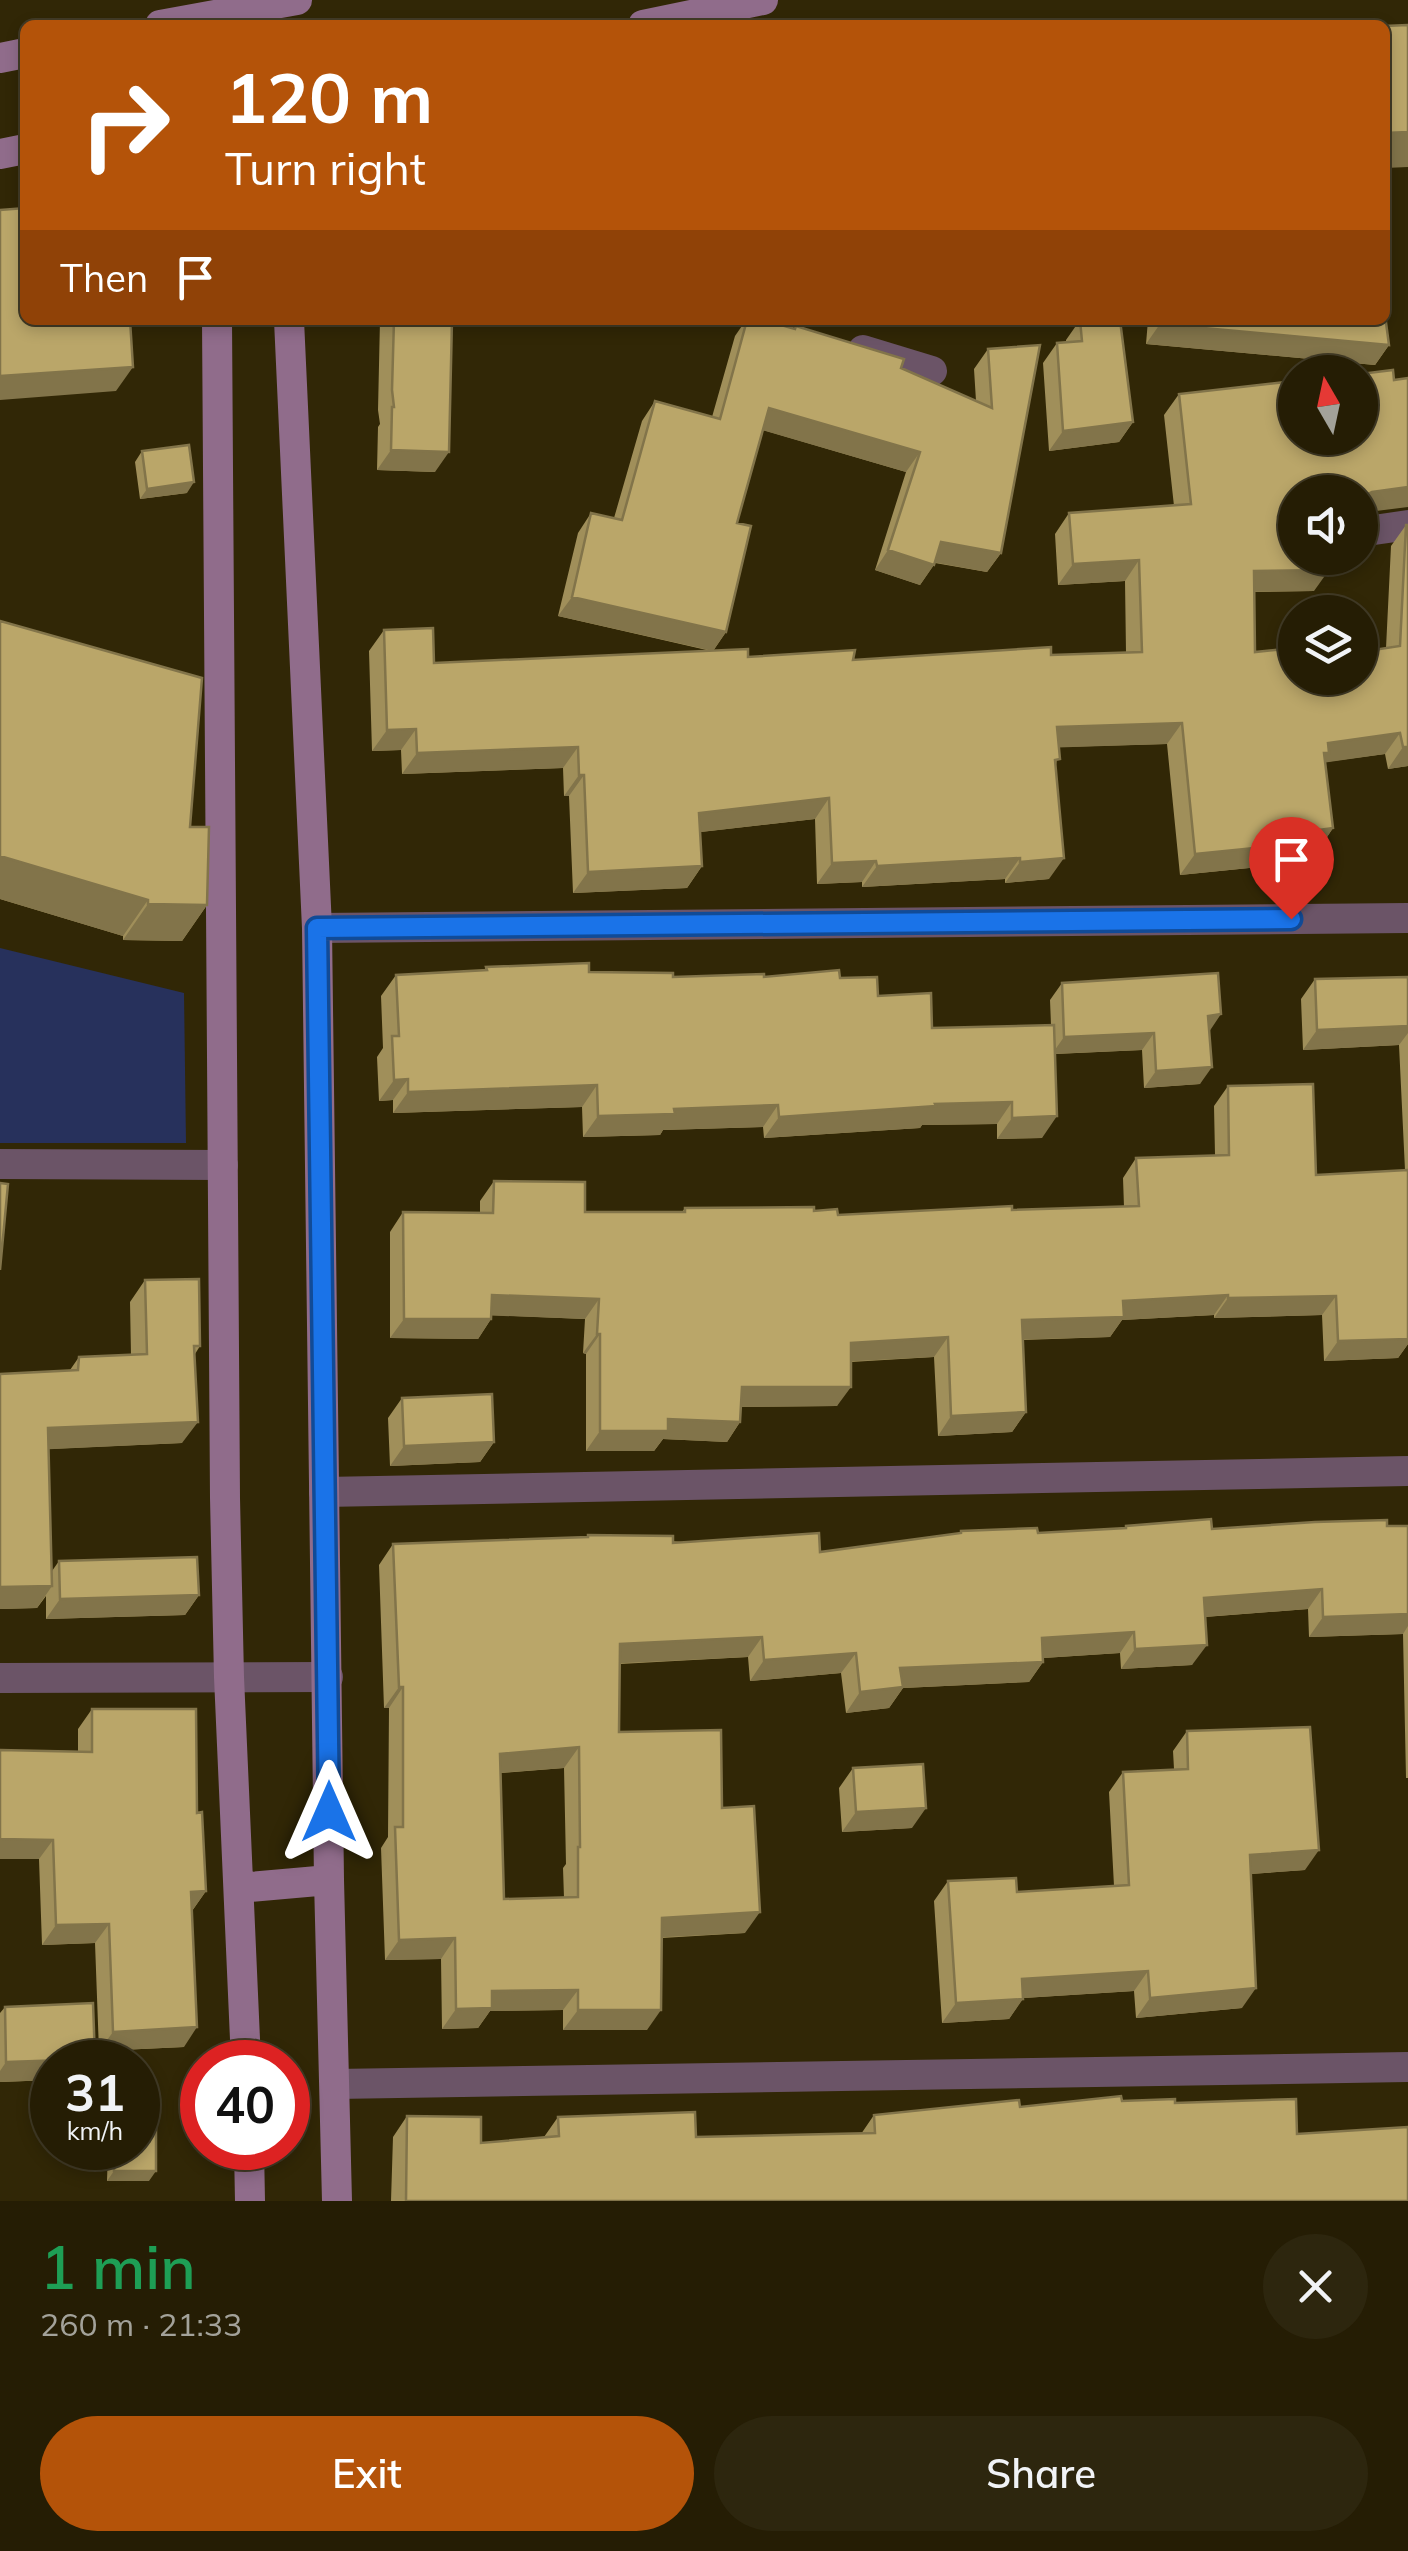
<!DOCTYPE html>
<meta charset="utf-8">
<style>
:root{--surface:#251d04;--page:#2d260e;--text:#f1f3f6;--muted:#a3a29a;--line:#423b26;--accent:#b45309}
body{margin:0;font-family:Mulish,sans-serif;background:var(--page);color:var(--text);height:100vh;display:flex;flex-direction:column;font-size:38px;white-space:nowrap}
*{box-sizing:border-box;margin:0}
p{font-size:32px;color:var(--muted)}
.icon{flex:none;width:55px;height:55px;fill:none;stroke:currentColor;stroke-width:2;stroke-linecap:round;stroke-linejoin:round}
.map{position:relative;height:2201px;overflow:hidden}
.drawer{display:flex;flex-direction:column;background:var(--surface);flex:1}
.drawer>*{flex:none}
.guide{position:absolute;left:20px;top:20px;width:1370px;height:305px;border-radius:15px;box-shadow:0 5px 15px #0003,0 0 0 2px var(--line);background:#b45309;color:#fff;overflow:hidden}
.needle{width:65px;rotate:351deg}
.buttons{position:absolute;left:1278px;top:355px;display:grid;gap:20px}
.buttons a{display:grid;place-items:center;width:100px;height:100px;border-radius:50%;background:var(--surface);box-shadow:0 5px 15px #0003,0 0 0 2px var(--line);font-size:50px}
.speed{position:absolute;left:30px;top:2040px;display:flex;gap:20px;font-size:50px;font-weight:700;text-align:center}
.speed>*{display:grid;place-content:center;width:130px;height:130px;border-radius:50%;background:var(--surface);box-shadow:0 5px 15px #0003,0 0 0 2px var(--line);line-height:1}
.speed small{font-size:25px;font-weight:400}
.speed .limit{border:15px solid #d22;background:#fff;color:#111}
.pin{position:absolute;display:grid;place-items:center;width:85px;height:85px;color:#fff;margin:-102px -42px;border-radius:50% 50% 50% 0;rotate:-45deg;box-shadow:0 0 10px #0007}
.pin .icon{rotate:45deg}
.me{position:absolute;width:110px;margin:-55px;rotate:0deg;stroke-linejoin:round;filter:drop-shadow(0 0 8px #0008)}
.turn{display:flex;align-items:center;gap:35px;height:210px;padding:0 40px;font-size:45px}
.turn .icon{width:130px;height:130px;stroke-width:2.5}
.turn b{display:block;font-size:70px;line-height:85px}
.then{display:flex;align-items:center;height:95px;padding:0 40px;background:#0003;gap:20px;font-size:38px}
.round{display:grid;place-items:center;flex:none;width:105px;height:105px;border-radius:52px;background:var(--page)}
.head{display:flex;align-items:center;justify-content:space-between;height:170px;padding:0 40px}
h1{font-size:60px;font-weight:600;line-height:75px;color:#1e9e55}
.action{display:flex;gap:20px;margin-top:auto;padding:20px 40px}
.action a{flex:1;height:115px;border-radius:60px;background:var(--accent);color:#fff;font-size:40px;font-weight:600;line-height:115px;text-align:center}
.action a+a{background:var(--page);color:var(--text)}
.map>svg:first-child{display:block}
.green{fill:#27315c}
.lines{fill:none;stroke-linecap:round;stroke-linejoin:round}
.street{stroke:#6b5467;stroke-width:30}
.secondary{stroke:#906c8b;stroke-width:30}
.wall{fill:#a08f5a;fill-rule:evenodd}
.shaded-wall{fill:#82744a}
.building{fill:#baa669;stroke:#82744a;stroke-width:2.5;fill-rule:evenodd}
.route-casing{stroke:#114b97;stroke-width:25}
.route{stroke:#1a73e8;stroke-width:18}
</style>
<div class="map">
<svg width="1408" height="2201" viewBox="0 0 1408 2201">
<rect width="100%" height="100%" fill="#312706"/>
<!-- green -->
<path class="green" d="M 0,948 L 184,993 L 186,1143 L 0,1143 Z"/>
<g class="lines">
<!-- street -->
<path class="street" d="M 863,350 L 932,371
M 1360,532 L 1408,525
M 317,928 L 1408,918
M 0,1164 L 223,1165
M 324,1492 L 1408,1471
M 0,1678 L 328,1677
M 335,2084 L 1408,2067"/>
<!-- secondary -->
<path class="secondary" d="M 160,25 L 297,0
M 643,25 L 763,0
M 0,58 L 25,53
M 0,154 L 25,149
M 217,320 L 225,1498 L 229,1677 L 246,2062
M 289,320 L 317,928 L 329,1880 L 337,2201
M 239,1888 L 329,1880
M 249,2148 L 250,2201"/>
</g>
<!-- wall -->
<path class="wall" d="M 380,320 L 452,320 L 435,472 L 377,470 L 378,427 L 380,424 L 378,410 Z
M 746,320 L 763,320 L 901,368 L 976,401 L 974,369 L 988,349 L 1001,553 L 987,572 L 935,563 L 920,585 L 875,570 L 906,472 L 763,430 L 737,523 L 726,632 L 713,651 L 748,657 L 853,660 L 1126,653 L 1125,581 L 1058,585 L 1055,534 L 1069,513 L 1174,506 L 1164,415 L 1179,394 L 1405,506 L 1295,492 L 1314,591 L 1254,592 L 1255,652 L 1295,678 L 1386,648 L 1391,546 L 1406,525 L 1408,766 L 1388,769 L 1385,754 L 1325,762 L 1333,828 L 1319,849 L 1277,855 L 1269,866 L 1180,875 L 1167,744 L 1059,747 L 1056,765 L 1049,879 L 1005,883 L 1005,879 L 862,887 L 862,882 L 817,884 L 815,819 L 700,832 L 702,866 L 687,888 L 573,893 L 569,796 L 564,796 L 563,768 L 402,774 L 401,750 L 372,751 L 369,651 L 384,630 L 434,663 L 711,651 L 558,616 L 578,533 L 591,513 L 614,518 L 642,421 L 655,401 L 712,417 L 735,336 Z
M 1080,320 L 1133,422 L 1119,442 L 1049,451 L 1043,363 L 1057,343 L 1066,342 L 1066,340 Z
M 1148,320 L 1385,320 L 1389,345 L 1375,365 L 1146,344 Z
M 142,451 L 187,493 L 140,499 L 135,462 Z
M 0,621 L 190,827 L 207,905 L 182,941 L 123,940 L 123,936 L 0,899 Z
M 486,967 L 673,977 L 840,978 L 878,996 L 932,1028 L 1051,1025 L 1050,1000 L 1062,983 L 1209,1032 L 1200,1084 L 1144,1088 L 1142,1050 L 1055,1054 L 1042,1138 L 997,1139 L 997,1124 L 922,1125 L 920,1128 L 764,1138 L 763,1127 L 663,1130 L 660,1135 L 583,1137 L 582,1107 L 393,1113 L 393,1100 L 379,1101 L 377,1057 L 383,1048 L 381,996 L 396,975 L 484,970 Z
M 1408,977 L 1408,1344 L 1398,1358 L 1324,1361 L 1322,1315 L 1214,1318 L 1214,1315 L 1122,1320 L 1110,1337 L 1023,1340 L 1026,1412 L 1012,1432 L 938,1436 L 934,1357 L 851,1362 L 837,1406 L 741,1407 L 740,1422 L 727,1442 L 663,1439 L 654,1451 L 586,1451 L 586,1354 L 583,1353 L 585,1319 L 491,1315 L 491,1319 L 478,1339 L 390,1338 L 390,1232 L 403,1212 L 480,1213 L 480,1201 L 494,1181 L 585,1212 L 682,1212 L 685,1208 L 814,1211 L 838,1215 L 1124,1207 L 1123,1178 L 1136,1158 L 1215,1155 L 1214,1106 L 1228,1086 L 1316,1175 L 1405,1170 L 1399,1045 L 1303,1050 L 1301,999 L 1315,979 Z
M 145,1280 L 200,1346 L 195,1354 L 182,1443 L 48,1449 L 52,1571 L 59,1561 L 199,1595 L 185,1615 L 46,1619 L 46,1596 L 37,1608 L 0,1609 L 0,1374 L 70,1370 L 79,1357 L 131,1355 L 130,1302 Z
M 402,1398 L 494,1442 L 480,1462 L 390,1466 L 388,1418 Z
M 1126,1526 L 1212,1529 L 1408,1526 L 1408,1778 L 1406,1778 L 1403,1634 L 1309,1637 L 1308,1609 L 1205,1617 L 1192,1665 L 1121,1669 L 1120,1653 L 1043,1658 L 1043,1662 L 1029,1682 L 903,1688 L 889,1708 L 846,1713 L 841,1673 L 750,1681 L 748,1657 L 620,1664 L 619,1732 L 722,1808 L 745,1933 L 662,1938 L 647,2030 L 563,2030 L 563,2010 L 490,2011 L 478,2028 L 442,2029 L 441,1959 L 385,1960 L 381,1848 L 388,1837 L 389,1708 L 384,1708 L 379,1565 L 393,1544 L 586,1537 L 588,1535 L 820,1552 L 959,1534 L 961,1531 L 1038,1533 L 1124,1528 ZM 564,1768 L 566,1864 L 563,1868 L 564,1898 L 504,1899 L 501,1773 Z
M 92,1709 L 197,1813 L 206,1891 L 192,1911 L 184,2047 L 99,2051 L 95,1943 L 42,1945 L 39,1859 L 0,1859 L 0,1750 L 78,1751 L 78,1729 Z
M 1187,1731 L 1305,1870 L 1250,1874 L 1242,2008 L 1136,2018 L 1134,1991 L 1023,1998 L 1009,2019 L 942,2023 L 934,1901 L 948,1881 L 1017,1892 L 1114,1886 L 1109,1792 L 1123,1772 L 1174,1769 L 1173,1751 Z
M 853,1768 L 912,1828 L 842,1832 L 839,1788 Z
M 5,2007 L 52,2062 L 52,2080 L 0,2082 L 0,2013 Z
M 1122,2101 L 1175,2103 L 1297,2134 L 1408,2201 L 391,2201 L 393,2137 L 407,2116 L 481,2143 L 544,2137 L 558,2117 L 696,2137 L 861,2134 L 874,2115 Z
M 108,2148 L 138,2148 L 149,2181 L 107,2181 Z"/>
<!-- shaded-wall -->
<path class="shaded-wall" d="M 1408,132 L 1408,167 L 1385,168 L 1385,133 Z
M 827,320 L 849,320 L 846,326 Z
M 1160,324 L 1389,345 L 1375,365 L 1146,344 Z
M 133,367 L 116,391 L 0,400 L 0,376 Z
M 769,408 L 920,452 L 906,472 L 755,428 Z
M 1133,422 L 1119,442 L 1049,451 L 1063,431 Z
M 391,450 L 449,452 L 435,472 L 377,470 Z
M 194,482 L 187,493 L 140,499 L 147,489 Z
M 1408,487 L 1408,507 L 1360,513 L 1360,501 L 1364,496 L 1372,492 Z
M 941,542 L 1001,553 L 987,572 L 927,561 Z
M 888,550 L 934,565 L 920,585 L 875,570 Z
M 1139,560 L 1125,581 L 1058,585 L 1073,564 Z
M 1329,570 L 1314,591 L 1239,592 L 1254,571 Z
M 572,597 L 726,632 L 713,651 L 558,616 Z
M 1182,723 L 1167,744 L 1042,748 L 1057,727 Z
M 416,729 L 401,750 L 372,751 L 387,730 Z
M 1400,733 L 1385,754 L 1322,763 L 1328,743 Z
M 578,747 L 563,768 L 402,774 L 417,753 Z
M 1403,747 L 1408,747 L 1408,766 L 1388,769 Z
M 579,775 L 584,775 L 569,796 L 564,796 Z
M 829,798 L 815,819 L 684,834 L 699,813 Z
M 1333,828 L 1319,849 L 1277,855 L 1269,866 L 1180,875 L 1195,854 L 1283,835 Z
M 0,856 L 148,900 L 123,936 L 0,899 Z
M 1020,858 L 1005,879 L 862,887 L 877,866 Z
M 1064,858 L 1049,879 L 1005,883 L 1020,862 Z
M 876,861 L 862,882 L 817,884 L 832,863 Z
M 702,866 L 687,888 L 573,893 L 588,872 Z
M 148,904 L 207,905 L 182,941 L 123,940 Z
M 1221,1014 L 1209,1032 L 1208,1016 Z
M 1408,1026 L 1408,1033 L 1399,1045 L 1303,1050 L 1317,1030 Z
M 1154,1033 L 1142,1050 L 1052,1054 L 1064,1037 Z
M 1212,1067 L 1200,1084 L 1144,1088 L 1156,1071 Z
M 408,1079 L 393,1100 L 379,1101 L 394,1080 Z
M 597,1085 L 582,1107 L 393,1113 L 408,1092 Z
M 1012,1102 L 997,1124 L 922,1125 L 920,1128 L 764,1138 L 779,1117 L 935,1104 Z
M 778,1105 L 763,1127 L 663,1130 L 660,1135 L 583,1137 L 598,1116 L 674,1109 Z
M 1057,1116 L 1042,1138 L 997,1139 L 1012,1118 Z
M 492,1295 L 599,1299 L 585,1319 L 478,1315 Z
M 1228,1295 L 1214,1315 L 1122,1320 L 1110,1337 L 1009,1340 L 1022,1320 L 1123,1301 Z
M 1336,1296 L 1322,1315 L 1214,1318 L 1228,1298 Z
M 404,1319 L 491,1319 L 478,1339 L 390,1338 Z
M 597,1334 L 600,1334 L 586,1354 L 583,1353 Z
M 948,1337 L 934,1357 L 837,1362 L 851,1343 Z
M 1408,1339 L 1408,1344 L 1398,1358 L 1324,1361 L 1338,1341 Z
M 742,1387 L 851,1387 L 837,1406 L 728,1407 Z
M 1026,1412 L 1012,1432 L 938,1436 L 951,1416 Z
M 668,1419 L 740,1422 L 727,1442 L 663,1439 L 654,1451 L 586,1451 L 600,1431 Z
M 198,1422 L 182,1443 L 33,1450 L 48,1428 Z
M 494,1442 L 480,1462 L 390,1466 L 404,1446 Z
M 52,1586 L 37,1608 L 0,1609 L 0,1587 Z
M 1322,1589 L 1308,1609 L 1190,1618 L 1204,1598 Z
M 199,1595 L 185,1615 L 46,1619 L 60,1599 Z
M 1408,1614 L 1408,1626 L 1403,1634 L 1309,1637 L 1323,1617 Z
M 1134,1632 L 1120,1653 L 1028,1659 L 1042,1638 Z
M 762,1637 L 748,1657 L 605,1664 L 620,1644 Z
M 1207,1645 L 1192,1665 L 1121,1669 L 1135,1649 Z
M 856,1653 L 841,1673 L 750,1681 L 764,1660 Z
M 1043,1662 L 1029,1682 L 903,1688 L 889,1708 L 846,1713 L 860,1692 L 900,1668 Z
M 399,1687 L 403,1687 L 389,1708 L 384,1708 Z
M 579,1747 L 564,1768 L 486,1774 L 500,1754 Z
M 926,1808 L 912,1828 L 842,1832 L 856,1812 Z
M 0,1839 L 53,1840 L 39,1859 L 0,1859 Z
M 1319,1850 L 1305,1870 L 1236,1875 L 1250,1855 Z
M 206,1891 L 192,1911 L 191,1892 Z
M 760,1912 L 745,1933 L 647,1938 L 662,1918 Z
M 109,1924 L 95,1943 L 42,1945 L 56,1925 Z
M 455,1938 L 441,1959 L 385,1960 L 399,1940 Z
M 1148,1971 L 1134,1991 L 1008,1999 L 1022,1979 Z
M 1256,1988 L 1242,2008 L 1136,2018 L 1150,1998 Z
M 578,1990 L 563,2010 L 490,2011 L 478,2028 L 442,2029 L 456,2009 L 492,1991 Z
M 1023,1999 L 1009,2019 L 942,2023 L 956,2003 Z
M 578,2010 L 661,2010 L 647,2030 L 563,2030 Z
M 197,2027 L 184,2047 L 99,2051 L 113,2032 Z
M 95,2059 L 92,2062 L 52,2062 L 52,2080 L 0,2082 L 0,2071 L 6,2062 Z
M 114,2171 L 156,2171 L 149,2181 L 107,2181 Z"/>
<!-- building -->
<path class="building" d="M 1408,25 L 1408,132 L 1385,133 L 1385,26 Z
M 25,208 L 25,320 L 130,320 L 133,367 L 0,376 L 0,210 Z
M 1385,315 L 1389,345 L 1160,324 L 1161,320 L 1385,320 Z
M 394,320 L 452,320 L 449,452 L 391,450 L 392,407 L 394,407 L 392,390 Z
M 747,320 L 763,320 L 795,329 L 796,326 L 904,359 L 901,368 L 992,408 L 988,349 L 1040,345 L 1001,553 L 941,542 L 934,565 L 888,550 L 920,452 L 769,408 L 737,523 L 751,526 L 726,632 L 572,597 L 591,513 L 622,520 L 655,401 L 720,419 Z
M 1080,320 L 1120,320 L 1133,422 L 1063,431 L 1057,343 L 1082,341 Z
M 1393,370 L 1394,380 L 1408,378 L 1408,487 L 1372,492 L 1364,496 L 1360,501 L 1360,492 L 1295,492 L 1295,558 L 1329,558 L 1329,570 L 1254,571 L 1255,652 L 1295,648 L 1295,678 L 1360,678 L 1360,652 L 1400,646 L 1406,525 L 1408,525 L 1408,747 L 1403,747 L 1400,733 L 1328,743 L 1329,753 L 1324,753 L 1333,828 L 1283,835 L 1284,845 L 1195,854 L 1182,723 L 1057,727 L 1060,759 L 1055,760 L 1064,858 L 1020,862 L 1020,858 L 877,866 L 876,861 L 832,863 L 829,798 L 699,813 L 702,866 L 588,872 L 584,775 L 579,775 L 578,747 L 417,753 L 416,729 L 387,730 L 384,630 L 433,628 L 434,663 L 748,649 L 748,657 L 855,650 L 853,660 L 1051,647 L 1051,655 L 1142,652 L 1139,560 L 1073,564 L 1069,513 L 1191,504 L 1179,394 L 1295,381 L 1295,438 L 1360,438 L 1360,374 Z
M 189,445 L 194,482 L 147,489 L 142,451 Z
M 0,621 L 202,678 L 190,827 L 209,827 L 207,905 L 148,904 L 148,900 L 0,856 Z
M 589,963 L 589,972 L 673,973 L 673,977 L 764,974 L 764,977 L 839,970 L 840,978 L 877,977 L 878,996 L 931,993 L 932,1028 L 1054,1025 L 1057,1116 L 1012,1118 L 1012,1102 L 935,1104 L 936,1106 L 779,1117 L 778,1105 L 674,1109 L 675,1114 L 598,1116 L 597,1085 L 408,1092 L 408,1079 L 394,1080 L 392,1036 L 399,1036 L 396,975 L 487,970 L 486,967 Z
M 1218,973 L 1221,1014 L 1208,1016 L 1212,1067 L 1156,1071 L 1154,1033 L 1064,1037 L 1062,983 Z
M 1408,977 L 1408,1026 L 1317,1030 L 1315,979 Z
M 1313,1084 L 1316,1175 L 1408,1170 L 1408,1339 L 1338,1341 L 1336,1296 L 1228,1298 L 1228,1295 L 1123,1301 L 1124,1317 L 1022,1320 L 1026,1412 L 951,1416 L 948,1337 L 851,1343 L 851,1387 L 742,1387 L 740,1422 L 668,1419 L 668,1431 L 600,1431 L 600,1334 L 597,1334 L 599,1299 L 492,1295 L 491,1319 L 404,1319 L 403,1212 L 493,1213 L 494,1181 L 585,1182 L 585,1212 L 685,1212 L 685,1208 L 814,1207 L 814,1211 L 837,1209 L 838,1215 L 1012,1206 L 1012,1210 L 1139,1206 L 1136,1158 L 1229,1155 L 1228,1086 Z
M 0,1183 L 8,1184 L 0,1270 Z
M 199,1279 L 200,1346 L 194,1346 L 198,1422 L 48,1428 L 52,1586 L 0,1587 L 0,1374 L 78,1370 L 79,1357 L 147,1354 L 145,1280 Z
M 492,1394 L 494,1442 L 404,1446 L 402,1398 Z
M 1211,1519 L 1212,1529 L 1315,1522 L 1387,1520 L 1387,1526 L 1408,1526 L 1408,1614 L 1323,1617 L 1322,1589 L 1204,1598 L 1207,1645 L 1135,1649 L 1134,1632 L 1042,1638 L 1043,1662 L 900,1668 L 903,1687 L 860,1692 L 856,1653 L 764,1660 L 762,1637 L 620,1644 L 619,1732 L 721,1730 L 722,1808 L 754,1806 L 760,1912 L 662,1918 L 661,2010 L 578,2010 L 578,1990 L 492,1991 L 492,2008 L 456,2009 L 455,1938 L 399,1940 L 395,1827 L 403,1827 L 403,1687 L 399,1687 L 393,1544 L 588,1537 L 588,1535 L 673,1536 L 673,1543 L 819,1533 L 820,1552 L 961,1533 L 961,1531 L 1037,1528 L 1038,1533 L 1126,1528 L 1126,1526 ZM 579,1747 L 580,1847 L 578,1847 L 578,1897 L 504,1899 L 500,1754 Z
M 197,1557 L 199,1595 L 60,1599 L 59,1561 Z
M 92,1709 L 196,1709 L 197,1813 L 202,1812 L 206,1891 L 191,1892 L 197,2027 L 113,2032 L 109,1924 L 56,1925 L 53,1840 L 0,1839 L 0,1750 L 92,1752 Z
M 1310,1727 L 1319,1850 L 1250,1855 L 1256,1988 L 1150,1998 L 1148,1971 L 1022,1979 L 1023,1999 L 956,2003 L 948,1881 L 1016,1878 L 1017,1892 L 1129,1885 L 1123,1772 L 1188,1769 L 1187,1731 Z
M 923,1764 L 926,1808 L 856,1812 L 853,1768 Z
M 93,2003 L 95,2059 L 6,2062 L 5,2007 Z
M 1121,2096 L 1122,2101 L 1175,2099 L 1175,2103 L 1296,2099 L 1297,2134 L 1408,2127 L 1408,2201 L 406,2201 L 407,2116 L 481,2117 L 481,2143 L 559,2136 L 558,2117 L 695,2112 L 696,2137 L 875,2133 L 874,2115 L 1019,2100 L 1020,2107 Z
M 138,2119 L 156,2119 L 156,2171 L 114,2171 L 115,2148 L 138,2148 Z"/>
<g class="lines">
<defs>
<path id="route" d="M 329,1812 L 317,928 L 1291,919"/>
</defs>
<!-- route casing -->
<use href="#route" class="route-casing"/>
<!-- route -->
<use href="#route" class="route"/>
</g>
</svg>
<div class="buttons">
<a><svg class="needle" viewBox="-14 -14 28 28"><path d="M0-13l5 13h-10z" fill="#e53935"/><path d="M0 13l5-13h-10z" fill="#a3a29a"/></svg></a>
<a><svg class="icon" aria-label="sound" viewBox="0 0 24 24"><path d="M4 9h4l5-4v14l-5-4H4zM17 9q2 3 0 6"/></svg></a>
<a><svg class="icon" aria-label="layers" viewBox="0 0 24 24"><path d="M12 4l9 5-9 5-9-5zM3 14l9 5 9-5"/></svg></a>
</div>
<div class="speed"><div>31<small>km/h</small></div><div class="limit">40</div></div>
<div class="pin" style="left:1291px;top:919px;background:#d93025"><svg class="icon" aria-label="arrive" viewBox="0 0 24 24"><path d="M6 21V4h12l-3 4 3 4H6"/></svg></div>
<svg class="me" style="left:329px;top:1812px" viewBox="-20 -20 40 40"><path d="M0-17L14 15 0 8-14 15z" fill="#1a73e8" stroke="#fff" stroke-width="4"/></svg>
<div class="guide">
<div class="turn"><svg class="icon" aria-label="right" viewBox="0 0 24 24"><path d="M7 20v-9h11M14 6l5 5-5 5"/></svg><div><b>120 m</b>Turn right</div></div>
<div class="then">Then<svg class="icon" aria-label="arrive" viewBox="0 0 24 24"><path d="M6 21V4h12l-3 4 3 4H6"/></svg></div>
</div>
</div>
<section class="drawer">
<div class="head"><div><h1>1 min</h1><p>260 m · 21:33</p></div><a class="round"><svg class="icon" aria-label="close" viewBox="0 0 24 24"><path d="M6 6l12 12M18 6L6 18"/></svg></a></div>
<div class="action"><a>Exit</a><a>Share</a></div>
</section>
